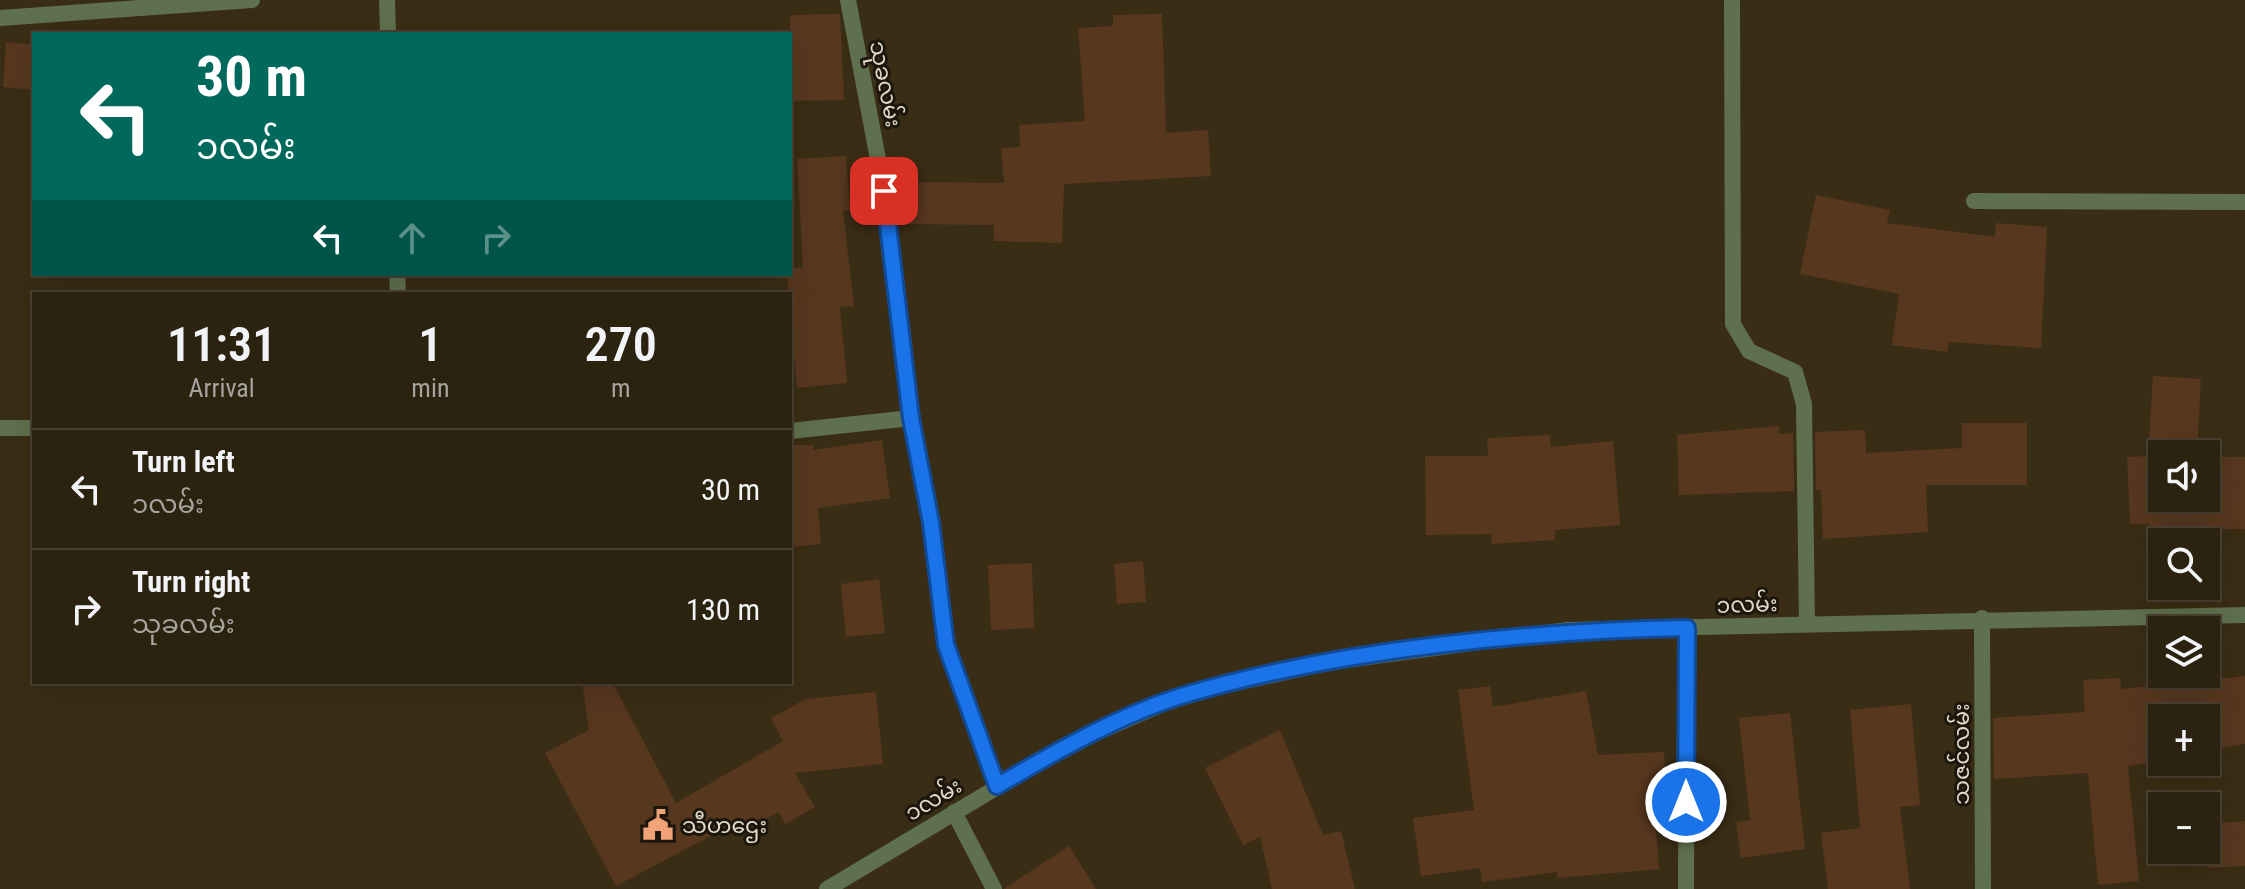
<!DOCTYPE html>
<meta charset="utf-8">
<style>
:root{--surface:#2c2210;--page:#382f1e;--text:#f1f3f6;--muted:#a6a49f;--line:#483f30}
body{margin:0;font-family:"Roboto Condensed","Noto Sans Myanmar",sans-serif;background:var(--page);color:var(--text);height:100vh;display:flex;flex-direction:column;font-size:30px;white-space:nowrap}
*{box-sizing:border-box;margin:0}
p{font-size:26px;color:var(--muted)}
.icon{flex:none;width:44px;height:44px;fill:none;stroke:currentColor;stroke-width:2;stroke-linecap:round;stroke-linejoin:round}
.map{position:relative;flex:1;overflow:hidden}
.sheet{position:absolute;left:32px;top:292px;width:760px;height:392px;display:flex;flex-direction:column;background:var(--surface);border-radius:0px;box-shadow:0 8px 32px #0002,0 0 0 2px var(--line)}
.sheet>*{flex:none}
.banner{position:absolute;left:32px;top:32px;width:760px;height:244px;border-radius:0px;box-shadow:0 8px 32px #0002,0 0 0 2px var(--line);background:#00695c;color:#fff;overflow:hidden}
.tools{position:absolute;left:2148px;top:440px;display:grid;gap:16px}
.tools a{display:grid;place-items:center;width:72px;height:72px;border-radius:0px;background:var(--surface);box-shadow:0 8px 32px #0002,0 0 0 2px var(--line);font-size:40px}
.pin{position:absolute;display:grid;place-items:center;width:68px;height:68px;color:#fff;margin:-34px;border-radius:16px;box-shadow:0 4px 12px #0006}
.me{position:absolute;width:88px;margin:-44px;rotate:0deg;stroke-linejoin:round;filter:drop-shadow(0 0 6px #0008)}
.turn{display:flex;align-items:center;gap:28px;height:168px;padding:0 32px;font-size:36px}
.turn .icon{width:104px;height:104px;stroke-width:2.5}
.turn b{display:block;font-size:56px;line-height:68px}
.lanes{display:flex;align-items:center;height:76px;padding:0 32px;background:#0003;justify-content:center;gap:40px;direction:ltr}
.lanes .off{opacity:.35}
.eta{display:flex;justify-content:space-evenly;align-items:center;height:136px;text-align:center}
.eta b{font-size:48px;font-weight:600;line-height:56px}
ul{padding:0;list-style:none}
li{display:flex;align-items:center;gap:24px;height:120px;padding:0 32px;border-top:2px solid var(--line)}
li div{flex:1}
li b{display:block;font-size:30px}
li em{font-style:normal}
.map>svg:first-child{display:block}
.building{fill:#58371f}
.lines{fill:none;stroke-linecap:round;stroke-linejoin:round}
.minor{stroke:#5f704e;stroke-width:16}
.tertiary{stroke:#5f704e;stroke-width:16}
.route-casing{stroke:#114b97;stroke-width:20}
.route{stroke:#1a73e8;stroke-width:14}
.labels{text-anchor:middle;stroke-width:6;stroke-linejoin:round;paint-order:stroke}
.street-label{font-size:22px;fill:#e1d9cb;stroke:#1c160c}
.poi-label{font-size:22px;fill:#e1d9cb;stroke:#1c160c;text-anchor:start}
</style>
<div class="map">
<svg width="2245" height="889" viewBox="0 0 2245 889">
<rect width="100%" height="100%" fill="#3a2d15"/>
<!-- building -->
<path class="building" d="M 840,14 L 844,100 L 790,101 L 790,15 Z
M 1162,14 L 1166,133 L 1208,130 L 1211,176 L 1064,184 L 1062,243 L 994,241 L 994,225 L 908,224 L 908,182 L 1004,183 L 1001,148 L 1020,147 L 1019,125 L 1085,121 L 1078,28 L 1113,26 L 1113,15 Z
M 6,42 L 34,45 L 34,90 L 3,87 Z
M 846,156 L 850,210 L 843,211 L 854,306 L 840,307 L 847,383 L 797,388 L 787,274 L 790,274 L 790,269 L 803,267 L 797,159 Z
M 1816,195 L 1890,210 L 1887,223 L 1995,237 L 1996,223 L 2047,227 L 2041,348 L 1949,342 L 1947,352 L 1892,345 L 1899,294 L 1800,274 Z
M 2153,376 L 2201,379 L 2197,454 L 2162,454 L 2162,498 L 2206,498 L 2206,457 L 2245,457 L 2245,529 L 2148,529 L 2149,524 L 2130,524 L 2127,457 L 2148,456 Z
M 1962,423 L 2027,423 L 2027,485 L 1926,485 L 1928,532 L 1823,539 L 1821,490 L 1816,490 L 1815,432 L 1865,430 L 1866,453 L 1962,448 Z
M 1779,426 L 1779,434 L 1793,433 L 1794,491 L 1679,495 L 1677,435 Z
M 1550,435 L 1551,447 L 1613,441 L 1620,525 L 1555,530 L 1555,540 L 1492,544 L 1491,534 L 1426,535 L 1425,456 L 1488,456 L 1487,438 Z
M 882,440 L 890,498 L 818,508 L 821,544 L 790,547 L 790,445 L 813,445 L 813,450 Z
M 1143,561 L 1146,602 L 1117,604 L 1114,564 Z
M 1032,563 L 1034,628 L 991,630 L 988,565 Z
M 879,579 L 885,633 L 846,637 L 841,584 Z
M 2245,676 L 2245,744 L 2206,751 L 2206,718 L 2162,718 L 2162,761 L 2128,766 L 2139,881 L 2098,885 L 2088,773 L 1994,779 L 1993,718 L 2085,712 L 2083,680 L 2120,678 L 2121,689 Z
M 582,682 L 612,682 L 676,803 L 783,741 L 771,718 L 806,699 L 876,692 L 883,764 L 795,773 L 815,807 L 785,824 L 779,812 L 743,832 L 737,822 L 616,886 L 545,753 L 589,730 Z
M 1490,686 L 1493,707 L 1586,691 L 1598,755 L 1664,752 L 1667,807 L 1654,807 L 1659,869 L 1557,878 L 1557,872 L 1482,882 L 1480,868 L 1421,876 L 1413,818 L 1474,810 L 1458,690 Z
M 1911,704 L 1920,805 L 1900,807 L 1910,889 L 1828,889 L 1821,833 L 1860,828 L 1850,710 Z
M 1790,713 L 1805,849 L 1741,858 L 1736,822 L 1750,820 L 1739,718 Z
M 1280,730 L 1323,835 L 1341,831 L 1355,889 L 1272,889 L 1260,837 L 1243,845 L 1205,768 Z
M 2245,821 L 2245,866 L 2207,868 L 2206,824 Z
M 1069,846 L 1096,889 L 1005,889 L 1005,888 Z"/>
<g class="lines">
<!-- minor -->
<path class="minor" d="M 387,0 L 388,34
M 848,0 L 884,191 L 911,418 L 931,523 L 946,645 L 997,786
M 1732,0 L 1733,324 L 1749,351 L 1795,372 L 1804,404 L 1807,624
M 0,18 L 252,0
M 1974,201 L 2245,202
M 397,274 L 398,294
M 0,428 L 34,428
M 790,431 L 911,418
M 1982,618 L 1983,889
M 954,812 L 994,889
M 1686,889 L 1687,628"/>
<!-- tertiary -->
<path class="tertiary" d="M 827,889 L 1066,746 L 1186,694 L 1331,662 L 1568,630 L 2245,615"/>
</g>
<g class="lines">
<defs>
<path id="route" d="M 884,191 L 911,418 L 931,523 L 946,645 L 997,786 C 1053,753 1125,712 1188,694 C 1342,649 1528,631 1687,628 L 1686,802"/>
</defs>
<!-- route casing -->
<use href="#route" class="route-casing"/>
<!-- route -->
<use href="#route" class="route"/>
</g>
<!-- icons -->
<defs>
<symbol id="civic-bare" viewBox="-9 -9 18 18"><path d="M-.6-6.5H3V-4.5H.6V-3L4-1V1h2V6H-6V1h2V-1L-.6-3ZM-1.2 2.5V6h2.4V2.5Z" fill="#efa376" stroke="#1c160c" stroke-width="2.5" paint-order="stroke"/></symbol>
</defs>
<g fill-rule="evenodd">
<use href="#civic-bare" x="636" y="803" width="44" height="44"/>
</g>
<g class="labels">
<!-- street labels -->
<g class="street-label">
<text transform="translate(886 84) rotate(79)" y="8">သုခလမ်း</text>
<text transform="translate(1747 604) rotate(-2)" y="8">၁လမ်း</text>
<text transform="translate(1961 754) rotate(-90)" y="8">သဇင်လမ်း</text>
<text transform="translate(933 799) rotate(-31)" y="8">၁လမ်း</text>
</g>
<!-- poi labels -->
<g class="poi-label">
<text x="682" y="833">သီဟဌေး</text>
</g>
</g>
</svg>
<div class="tools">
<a><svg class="icon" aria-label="sound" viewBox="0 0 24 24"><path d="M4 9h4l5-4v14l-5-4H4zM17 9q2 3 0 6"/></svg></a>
<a><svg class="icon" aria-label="search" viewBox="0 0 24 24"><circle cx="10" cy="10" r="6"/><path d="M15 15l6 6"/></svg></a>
<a><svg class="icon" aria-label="layers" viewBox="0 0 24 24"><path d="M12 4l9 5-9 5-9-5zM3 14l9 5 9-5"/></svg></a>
<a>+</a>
<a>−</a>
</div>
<div class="pin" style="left:884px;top:191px;background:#d93025"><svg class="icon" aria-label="arrive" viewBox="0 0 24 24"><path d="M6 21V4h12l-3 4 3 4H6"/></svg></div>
<svg class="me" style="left:1686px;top:802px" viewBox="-20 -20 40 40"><circle r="17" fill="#1a73e8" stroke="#fff" stroke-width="3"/><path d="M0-11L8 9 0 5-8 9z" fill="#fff"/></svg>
<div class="banner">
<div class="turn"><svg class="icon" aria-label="left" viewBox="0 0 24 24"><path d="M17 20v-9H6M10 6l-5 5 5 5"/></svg><div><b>30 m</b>၁လမ်း</div></div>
<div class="lanes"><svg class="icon" aria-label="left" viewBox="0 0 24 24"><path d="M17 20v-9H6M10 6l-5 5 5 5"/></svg><svg class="icon off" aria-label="ahead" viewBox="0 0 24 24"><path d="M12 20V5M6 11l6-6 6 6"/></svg><svg class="icon off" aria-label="right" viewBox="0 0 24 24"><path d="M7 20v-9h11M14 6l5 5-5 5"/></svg></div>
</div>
<section class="sheet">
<div class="eta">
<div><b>11:31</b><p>Arrival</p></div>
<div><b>1</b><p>min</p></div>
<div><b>270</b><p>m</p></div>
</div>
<ul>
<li><svg class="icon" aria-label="left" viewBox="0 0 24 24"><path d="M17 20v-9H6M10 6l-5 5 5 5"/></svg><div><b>Turn left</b><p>၁လမ်း</p></div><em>30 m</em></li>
<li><svg class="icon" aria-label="right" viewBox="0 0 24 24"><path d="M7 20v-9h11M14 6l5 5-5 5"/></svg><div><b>Turn right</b><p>သုခလမ်း</p></div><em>130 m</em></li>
</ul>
</section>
</div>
